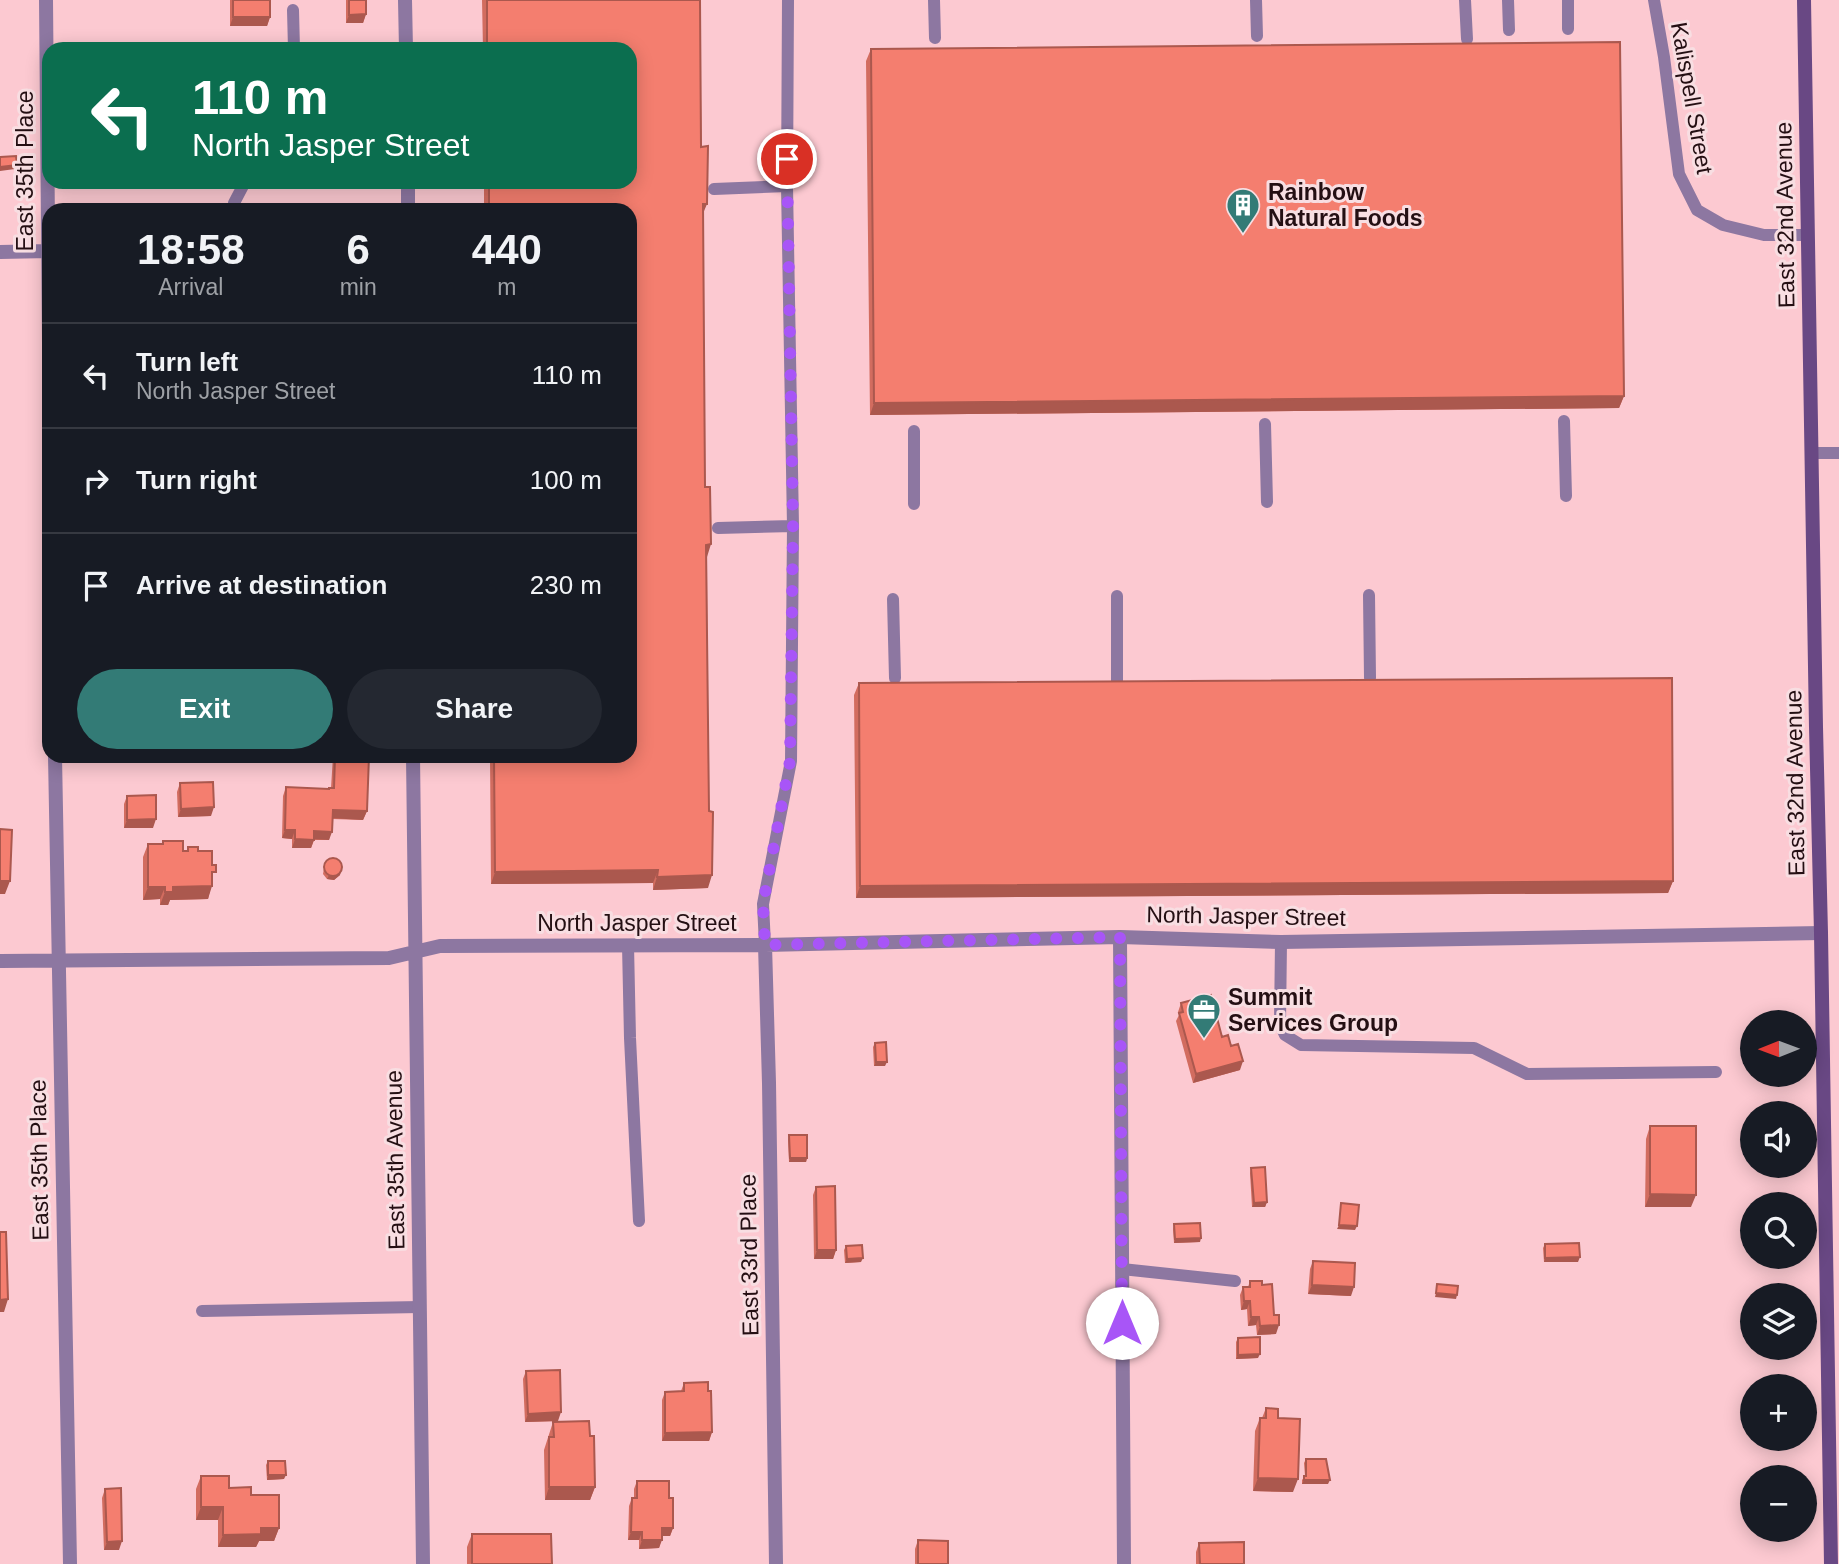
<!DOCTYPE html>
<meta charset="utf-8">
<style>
:root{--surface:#171b24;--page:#242831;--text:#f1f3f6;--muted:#9ea1a6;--line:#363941;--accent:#337b76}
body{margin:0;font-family:Arial,sans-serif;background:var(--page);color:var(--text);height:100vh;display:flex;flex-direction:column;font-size:26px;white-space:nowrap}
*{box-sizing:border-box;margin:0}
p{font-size:23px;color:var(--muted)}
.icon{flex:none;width:38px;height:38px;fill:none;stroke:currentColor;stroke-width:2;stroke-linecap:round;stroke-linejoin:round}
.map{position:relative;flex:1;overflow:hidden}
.panel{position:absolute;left:42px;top:203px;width:595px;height:560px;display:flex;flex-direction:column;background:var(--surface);border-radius:21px;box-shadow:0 4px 18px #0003}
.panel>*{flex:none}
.banner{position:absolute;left:42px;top:42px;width:595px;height:147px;border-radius:21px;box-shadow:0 4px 18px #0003;background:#0b6e4f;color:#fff;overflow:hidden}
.needle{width:46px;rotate:269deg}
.tools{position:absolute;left:1740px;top:1010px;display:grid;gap:14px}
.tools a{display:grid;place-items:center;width:77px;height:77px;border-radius:50%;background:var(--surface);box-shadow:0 4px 18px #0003;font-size:35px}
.pin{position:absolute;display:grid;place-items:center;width:60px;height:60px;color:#fff;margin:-30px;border:4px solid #fff;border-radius:50%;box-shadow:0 2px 7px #0007}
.me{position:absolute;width:77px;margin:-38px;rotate:0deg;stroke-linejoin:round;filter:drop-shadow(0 0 5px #0008)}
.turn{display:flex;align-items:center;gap:24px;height:147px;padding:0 35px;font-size:32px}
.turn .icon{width:91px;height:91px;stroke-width:2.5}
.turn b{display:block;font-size:49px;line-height:60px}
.eta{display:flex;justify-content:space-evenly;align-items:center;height:119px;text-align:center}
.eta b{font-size:42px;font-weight:700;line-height:49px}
.primary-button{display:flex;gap:14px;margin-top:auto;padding:14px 35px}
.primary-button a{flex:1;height:80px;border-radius:42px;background:var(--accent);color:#fff;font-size:28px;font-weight:700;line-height:80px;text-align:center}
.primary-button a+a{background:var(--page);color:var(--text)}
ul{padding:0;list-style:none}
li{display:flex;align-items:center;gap:21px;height:105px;padding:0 35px;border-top:2px solid var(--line)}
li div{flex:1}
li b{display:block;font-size:26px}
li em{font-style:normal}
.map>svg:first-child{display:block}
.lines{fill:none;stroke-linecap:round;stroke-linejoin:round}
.lane{stroke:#8d77a1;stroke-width:12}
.street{stroke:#8d77a1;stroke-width:14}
.secondary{stroke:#694884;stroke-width:14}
.wall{fill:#d26c5f}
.shaded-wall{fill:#ab584e}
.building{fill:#f47e6f;stroke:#ab584e;stroke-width:2}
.route{stroke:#a855f7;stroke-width:12;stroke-dasharray:0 21.6}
.labels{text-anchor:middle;stroke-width:6;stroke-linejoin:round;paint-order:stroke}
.street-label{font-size:23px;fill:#240f13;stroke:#f8dee2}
.poi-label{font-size:23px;font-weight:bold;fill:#240f13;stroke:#f8dee2;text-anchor:start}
</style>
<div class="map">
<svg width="1839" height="1564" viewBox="0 0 1839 1564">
<rect width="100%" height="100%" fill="#fcc9d1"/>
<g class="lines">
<!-- lane -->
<path class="lane" d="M 934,0 L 935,38
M 1256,0 L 1257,36
M 1465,0 L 1467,39
M 1508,0 L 1509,30
M 1654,0 L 1664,57 L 1679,174 L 1697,210 L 1723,225 L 1764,235 L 1808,235
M 293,10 L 294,49
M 1568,29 L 1568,0
M 714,189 L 787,186
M 234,210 L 234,203 L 245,182
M 1564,421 L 1566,496
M 1265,424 L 1267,502
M 914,431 L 914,504
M 1811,453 L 1839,453
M 718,528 L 793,526
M 1369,595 L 1370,678
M 893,599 L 895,678
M 1117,683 L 1117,596
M 1281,942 L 1280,1024 L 1285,1035 L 1301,1045 L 1474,1048 L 1527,1074 L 1716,1072
M 628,945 L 630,1038 L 639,1221
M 765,945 L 763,904 L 791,761 L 793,526 L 787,186 L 788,0
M 1122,1269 L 1235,1281
M 202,1311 L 420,1307"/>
<!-- street -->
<path class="street" d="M 46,0 L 49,342
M 405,0 L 406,49
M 408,182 L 408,210
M 0,252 L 49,251
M 55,756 L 70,1564
M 413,756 L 423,1564
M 1120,937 L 1124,1564
M 765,945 L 769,1083 L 776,1564
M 0,961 L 389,958 L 440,946 L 765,945 L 1120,937 L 1281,942 L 1821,933"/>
<!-- secondary -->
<path class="secondary" d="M 1804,0 L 1816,727 L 1821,933 L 1831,1564"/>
</g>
<!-- wall -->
<path class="wall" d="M 230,0 L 270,0 L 270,17 L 267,26 L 230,26 Z
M 346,0 L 366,0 L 366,14 L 363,23 L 346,23 Z
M 482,0 L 700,0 L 705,487 L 707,557 L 708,888 L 653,890 L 653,883 L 491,884 L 490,756 L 630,756 L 630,210 L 484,210 L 484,182 L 630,182 L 630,49 L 483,49 Z
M 871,49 L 1624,396 L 1619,408 L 870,415 L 866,61 Z
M 859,683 L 1673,881 L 1668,893 L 856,898 L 854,695 Z
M 333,756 L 369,756 L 367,811 L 363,820 L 333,819 L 329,840 L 314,840 L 311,848 L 292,848 L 292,839 L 282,838 L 283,796 L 286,787 L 328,789 L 331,788 Z
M 180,783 L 211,816 L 178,817 L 177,792 Z
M 127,796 L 153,828 L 124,828 L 124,804 Z
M 163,841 L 183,851 L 187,851 L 188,847 L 198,851 L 212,882 L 208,899 L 170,900 L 168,905 L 160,905 L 160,899 L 143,900 L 143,857 L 148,844 L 162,844 Z
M 325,863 L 340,875 L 334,880 L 327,879 L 323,874 Z
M 1181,1003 L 1222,1037 L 1231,1046 L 1240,1070 L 1193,1083 L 1176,1021 L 1179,1015 L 1178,1012 Z
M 875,1043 L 885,1066 L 874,1066 L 873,1047 Z
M 1650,1126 L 1691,1207 L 1645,1207 L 1646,1139 Z
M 789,1135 L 807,1158 L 806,1162 L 789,1162 L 788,1139 Z
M 1251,1168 L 1267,1202 L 1265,1207 L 1252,1207 L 1250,1173 Z
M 816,1187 L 836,1250 L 833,1259 L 814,1259 L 813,1195 Z
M 1174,1224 L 1200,1242 L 1174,1243 L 1173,1229 Z
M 1545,1244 L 1578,1262 L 1544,1262 L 1543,1248 Z
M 846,1246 L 861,1262 L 845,1263 L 844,1250 Z
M 1313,1261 L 1351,1296 L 1308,1294 L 1310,1269 Z
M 1250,1281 L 1262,1285 L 1274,1315 L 1276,1334 L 1257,1335 L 1256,1325 L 1248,1326 L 1247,1309 L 1241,1310 L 1240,1295 L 1243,1287 L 1248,1287 Z
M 1238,1338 L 1258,1358 L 1236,1359 L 1236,1342 Z
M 526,1371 L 558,1421 L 525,1422 L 523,1379 Z
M 684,1383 L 712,1432 L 709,1441 L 662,1441 L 662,1400 L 665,1392 L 681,1391 Z
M 1266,1408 L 1293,1492 L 1253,1491 L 1255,1431 L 1260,1418 L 1262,1418 Z
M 553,1422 L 590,1436 L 595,1487 L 590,1500 L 545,1500 L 544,1450 Z
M 1306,1459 L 1328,1484 L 1302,1484 L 1302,1480 L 1305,1476 L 1304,1463 Z
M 268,1461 L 284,1479 L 267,1480 L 266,1465 Z
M 201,1476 L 251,1495 L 279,1528 L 274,1541 L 259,1541 L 256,1547 L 218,1547 L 218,1520 L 196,1520 L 196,1489 Z
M 637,1481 L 669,1498 L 673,1528 L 670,1536 L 662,1536 L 659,1548 L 639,1549 L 639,1540 L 628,1540 L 629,1506 L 632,1498 L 634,1498 L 634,1489 Z
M 105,1489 L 119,1550 L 104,1550 L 102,1498 Z
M 472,1534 L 552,1564 L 467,1564 L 467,1547 Z
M 918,1540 L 948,1564 L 915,1564 L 915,1549 Z
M 1199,1543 L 1244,1564 L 1196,1564 L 1196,1552 Z"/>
<!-- shaded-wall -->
<path class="shaded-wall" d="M 366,14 L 363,23 L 346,23 L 349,15 Z
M 233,17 L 270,17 L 267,26 L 230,26 Z
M 17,165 L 15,169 L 0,171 L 0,167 Z
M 703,204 L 707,204 L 702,216 Z
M 1624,396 L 1619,408 L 870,415 L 874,403 Z
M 711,544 L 707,557 L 706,545 Z
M 214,807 L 211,816 L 178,817 L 181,809 Z
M 333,810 L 367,811 L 363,820 L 330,818 Z
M 156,819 L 153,828 L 124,828 L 127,820 Z
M 285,830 L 295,830 L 292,839 L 282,838 Z
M 314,831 L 332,832 L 329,840 L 311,839 Z
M 295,839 L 314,840 L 311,848 L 292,848 Z
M 658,870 L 653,883 L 491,884 L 495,872 Z
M 341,871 L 340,875 L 334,880 L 327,879 L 329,875 Z
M 712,875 L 708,888 L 653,890 L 657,877 Z
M 0,881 L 10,881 L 5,894 L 0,894 Z
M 1673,881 L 1668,893 L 856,898 L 860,886 Z
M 212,886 L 208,899 L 170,900 L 168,905 L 160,905 L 165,892 L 173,887 Z
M 148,887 L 165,887 L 160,899 L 143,900 Z
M 1243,1061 L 1240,1070 L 1193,1083 L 1196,1074 Z
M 876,1062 L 887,1062 L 885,1066 L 874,1066 Z
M 790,1158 L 807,1158 L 806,1162 L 789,1162 Z
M 1650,1194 L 1696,1195 L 1691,1207 L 1645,1207 Z
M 1267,1202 L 1265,1207 L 1252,1207 L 1254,1203 Z
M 1339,1225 L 1357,1226 L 1355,1230 L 1337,1229 Z
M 1201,1238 L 1200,1242 L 1174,1243 L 1175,1239 Z
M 817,1250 L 836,1250 L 833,1259 L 814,1259 Z
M 1580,1257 L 1578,1262 L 1544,1262 L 1545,1258 Z
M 863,1258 L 861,1262 L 845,1263 L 847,1259 Z
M 1312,1285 L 1354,1287 L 1351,1296 L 1308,1294 Z
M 1436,1293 L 1457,1295 L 1456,1299 L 1435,1297 Z
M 8,1299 L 4,1312 L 0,1312 L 0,1300 Z
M 1244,1301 L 1250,1301 L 1247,1309 L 1241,1310 Z
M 1251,1317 L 1259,1317 L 1256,1325 L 1248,1326 Z
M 1279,1325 L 1276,1334 L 1257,1335 L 1260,1326 Z
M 1260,1354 L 1258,1358 L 1236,1359 L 1238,1355 Z
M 561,1412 L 558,1421 L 525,1422 L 528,1414 Z
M 712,1432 L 709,1441 L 662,1441 L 665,1433 Z
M 268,1475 L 286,1475 L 284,1479 L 267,1480 Z
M 1258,1478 L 1298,1479 L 1293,1492 L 1253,1491 Z
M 1304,1480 L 1330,1480 L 1328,1484 L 1302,1484 Z
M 549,1487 L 595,1487 L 590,1500 L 545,1500 Z
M 201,1507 L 223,1507 L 218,1520 L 196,1520 Z
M 261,1528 L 279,1528 L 274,1541 L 259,1541 L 256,1547 L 218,1547 L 223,1535 Z
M 662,1528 L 673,1528 L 670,1536 L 659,1536 Z
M 631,1532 L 642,1532 L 639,1540 L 628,1540 Z
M 642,1540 L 662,1540 L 659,1548 L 639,1549 Z
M 122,1541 L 119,1550 L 104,1550 L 107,1542 Z"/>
<!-- building -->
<path class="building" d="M 233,0 L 270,0 L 270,17 L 233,17 Z
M 349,0 L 366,0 L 366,14 L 349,15 Z
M 487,0 L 700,0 L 701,147 L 708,146 L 707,204 L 703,204 L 705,487 L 710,487 L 711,544 L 706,545 L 709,811 L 713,812 L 712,875 L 657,877 L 658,870 L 495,872 L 494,756 L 630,756 L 630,210 L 489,210 L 489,182 L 630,182 L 630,49 L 487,49 Z
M 1620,42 L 1624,396 L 874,403 L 871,49 Z
M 16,156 L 17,165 L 0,167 L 0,157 Z
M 1672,678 L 1673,881 L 860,886 L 859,683 Z
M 335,756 L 369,756 L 367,811 L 333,810 L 332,832 L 314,831 L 314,840 L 295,839 L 295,830 L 285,830 L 286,787 L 329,789 L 329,788 L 334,788 Z
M 213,782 L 214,807 L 181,809 L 180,783 Z
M 156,795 L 156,819 L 127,820 L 127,796 Z
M 0,829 L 12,830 L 10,881 L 0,881 Z
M 163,841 L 183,841 L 183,851 L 188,851 L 188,847 L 198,847 L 198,851 L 212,851 L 212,865 L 216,865 L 216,872 L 212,872 L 212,886 L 173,887 L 173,892 L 165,892 L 165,887 L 148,887 L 148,844 L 163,844 Z
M324 867a9 9 0 1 1 18 0a9 9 0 1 1-18 0Z
M 1211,995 L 1222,1037 L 1228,1035 L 1231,1046 L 1238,1044 L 1243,1061 L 1196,1074 L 1179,1013 L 1183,1012 L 1181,1003 Z
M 886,1042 L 887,1062 L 876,1062 L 875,1043 Z
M 1650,1126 L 1696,1126 L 1696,1195 L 1650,1194 Z
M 789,1135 L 807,1135 L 807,1158 L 790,1158 Z
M 1265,1167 L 1267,1202 L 1254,1203 L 1251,1168 Z
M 835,1186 L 836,1250 L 817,1250 L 816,1187 Z
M 1341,1203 L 1359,1205 L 1357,1226 L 1339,1225 Z
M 1200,1223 L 1201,1238 L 1175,1239 L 1174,1224 Z
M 0,1232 L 6,1232 L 8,1299 L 0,1300 Z
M 1579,1243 L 1580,1257 L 1545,1258 L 1545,1244 Z
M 862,1245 L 863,1258 L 847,1259 L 846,1246 Z
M 1313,1261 L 1355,1263 L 1354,1287 L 1312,1285 Z
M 1250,1281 L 1262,1281 L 1262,1285 L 1272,1284 L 1274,1315 L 1279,1315 L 1279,1325 L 1260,1326 L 1259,1317 L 1251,1317 L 1250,1301 L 1244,1301 L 1243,1287 L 1250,1287 Z
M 1437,1284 L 1458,1286 L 1457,1295 L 1436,1293 Z
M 1260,1337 L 1260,1354 L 1238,1355 L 1238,1338 Z
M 560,1370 L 561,1412 L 528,1414 L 526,1371 Z
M 708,1382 L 708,1391 L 711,1391 L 712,1432 L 665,1433 L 665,1392 L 684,1391 L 684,1383 Z
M 1266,1408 L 1278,1409 L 1278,1418 L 1300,1419 L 1298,1479 L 1258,1478 L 1260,1418 L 1266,1418 Z
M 589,1421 L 590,1436 L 594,1436 L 595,1487 L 549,1487 L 549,1437 L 554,1437 L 553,1422 Z
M 1306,1459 L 1326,1459 L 1330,1480 L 1304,1480 L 1304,1476 L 1306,1476 Z
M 268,1461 L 285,1461 L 286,1475 L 268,1475 Z
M 201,1476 L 229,1476 L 229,1488 L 251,1487 L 251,1495 L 279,1495 L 279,1528 L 261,1528 L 261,1534 L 223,1535 L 223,1507 L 201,1507 Z
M 637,1481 L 669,1481 L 669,1498 L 673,1498 L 673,1528 L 662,1528 L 662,1540 L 642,1540 L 642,1532 L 631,1532 L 632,1498 L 637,1498 Z
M 121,1488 L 122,1541 L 107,1542 L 105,1489 Z
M 472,1534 L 551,1534 L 552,1564 L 472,1564 Z
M 918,1540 L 948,1541 L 948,1564 L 918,1564 Z
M 1244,1542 L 1244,1564 L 1200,1564 L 1199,1543 Z"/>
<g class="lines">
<!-- route -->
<path class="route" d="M 787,159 L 793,526 L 790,761 L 763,904 L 765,945 L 1120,937 L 1122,1323"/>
</g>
<!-- icons -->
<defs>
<symbol id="building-pin" viewBox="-11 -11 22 30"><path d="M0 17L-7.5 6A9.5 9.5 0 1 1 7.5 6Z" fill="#337b76" stroke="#f8dee2"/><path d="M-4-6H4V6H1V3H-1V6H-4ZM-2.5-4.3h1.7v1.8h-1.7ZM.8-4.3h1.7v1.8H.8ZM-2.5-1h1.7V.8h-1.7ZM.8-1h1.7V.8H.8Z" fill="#fff"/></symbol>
<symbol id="office-pin" viewBox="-11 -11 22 30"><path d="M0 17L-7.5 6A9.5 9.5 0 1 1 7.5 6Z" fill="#337b76" stroke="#f8dee2"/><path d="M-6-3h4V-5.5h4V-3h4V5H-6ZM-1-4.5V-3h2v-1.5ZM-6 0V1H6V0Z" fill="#fff"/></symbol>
</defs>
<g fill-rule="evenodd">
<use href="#building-pin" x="1224" y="186" width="38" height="52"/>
<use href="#office-pin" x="1185" y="991" width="38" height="52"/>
</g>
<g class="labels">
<!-- street labels -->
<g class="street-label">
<text transform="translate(1692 98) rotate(80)" y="8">Kalispell Street</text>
<text transform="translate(25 171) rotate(-90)" y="8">East 35th Place</text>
<text transform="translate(1785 215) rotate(-91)" y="8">East 32nd Avenue</text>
<text transform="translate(1795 783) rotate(-91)" y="8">East 32nd Avenue</text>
<text transform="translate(1246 916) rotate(1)" y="8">North Jasper Street</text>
<text x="637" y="931">North Jasper Street</text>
<text transform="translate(39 1160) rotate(-91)" y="8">East 35th Place</text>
<text transform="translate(395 1160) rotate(-91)" y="8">East 35th Avenue</text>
<text transform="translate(749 1255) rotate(-91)" y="8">East 33rd Place</text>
</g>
<!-- poi labels -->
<g class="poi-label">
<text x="1268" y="200">Rainbow<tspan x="1268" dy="26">Natural Foods</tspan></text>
<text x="1228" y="1005">Summit<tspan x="1228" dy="26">Services Group</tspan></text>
</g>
</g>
</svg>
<div class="tools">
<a><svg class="needle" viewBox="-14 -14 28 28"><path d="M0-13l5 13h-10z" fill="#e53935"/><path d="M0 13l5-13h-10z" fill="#9ea1a6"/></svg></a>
<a><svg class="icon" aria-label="sound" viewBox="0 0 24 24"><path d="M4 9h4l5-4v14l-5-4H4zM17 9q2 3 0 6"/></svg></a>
<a><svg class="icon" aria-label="search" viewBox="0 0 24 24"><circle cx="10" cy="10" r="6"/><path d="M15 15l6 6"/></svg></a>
<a><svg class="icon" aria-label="layers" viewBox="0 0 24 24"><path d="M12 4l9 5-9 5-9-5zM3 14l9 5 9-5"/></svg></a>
<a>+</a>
<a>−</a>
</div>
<div class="pin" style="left:787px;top:159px;background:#d93025"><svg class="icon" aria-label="arrive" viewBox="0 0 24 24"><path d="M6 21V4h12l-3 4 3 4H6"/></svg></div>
<svg class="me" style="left:1122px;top:1323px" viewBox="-20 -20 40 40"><circle r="19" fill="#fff"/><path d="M0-13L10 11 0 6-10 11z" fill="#a855f7"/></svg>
<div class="banner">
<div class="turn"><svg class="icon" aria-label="left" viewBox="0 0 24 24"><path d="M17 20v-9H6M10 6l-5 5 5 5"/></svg><div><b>110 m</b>North Jasper Street</div></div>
</div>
<section class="panel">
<div class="eta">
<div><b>18:58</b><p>Arrival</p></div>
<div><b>6</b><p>min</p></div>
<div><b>440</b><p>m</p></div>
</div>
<ul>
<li><svg class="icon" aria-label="left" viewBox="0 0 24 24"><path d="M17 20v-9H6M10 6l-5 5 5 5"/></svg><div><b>Turn left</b><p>North Jasper Street</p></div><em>110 m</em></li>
<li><svg class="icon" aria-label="right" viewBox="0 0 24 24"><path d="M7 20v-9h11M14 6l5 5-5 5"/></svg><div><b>Turn right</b></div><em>100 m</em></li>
<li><svg class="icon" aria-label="arrive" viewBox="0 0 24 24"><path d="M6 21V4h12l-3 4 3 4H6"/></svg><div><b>Arrive at destination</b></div><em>230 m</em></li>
</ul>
<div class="primary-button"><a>Exit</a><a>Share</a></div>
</section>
</div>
